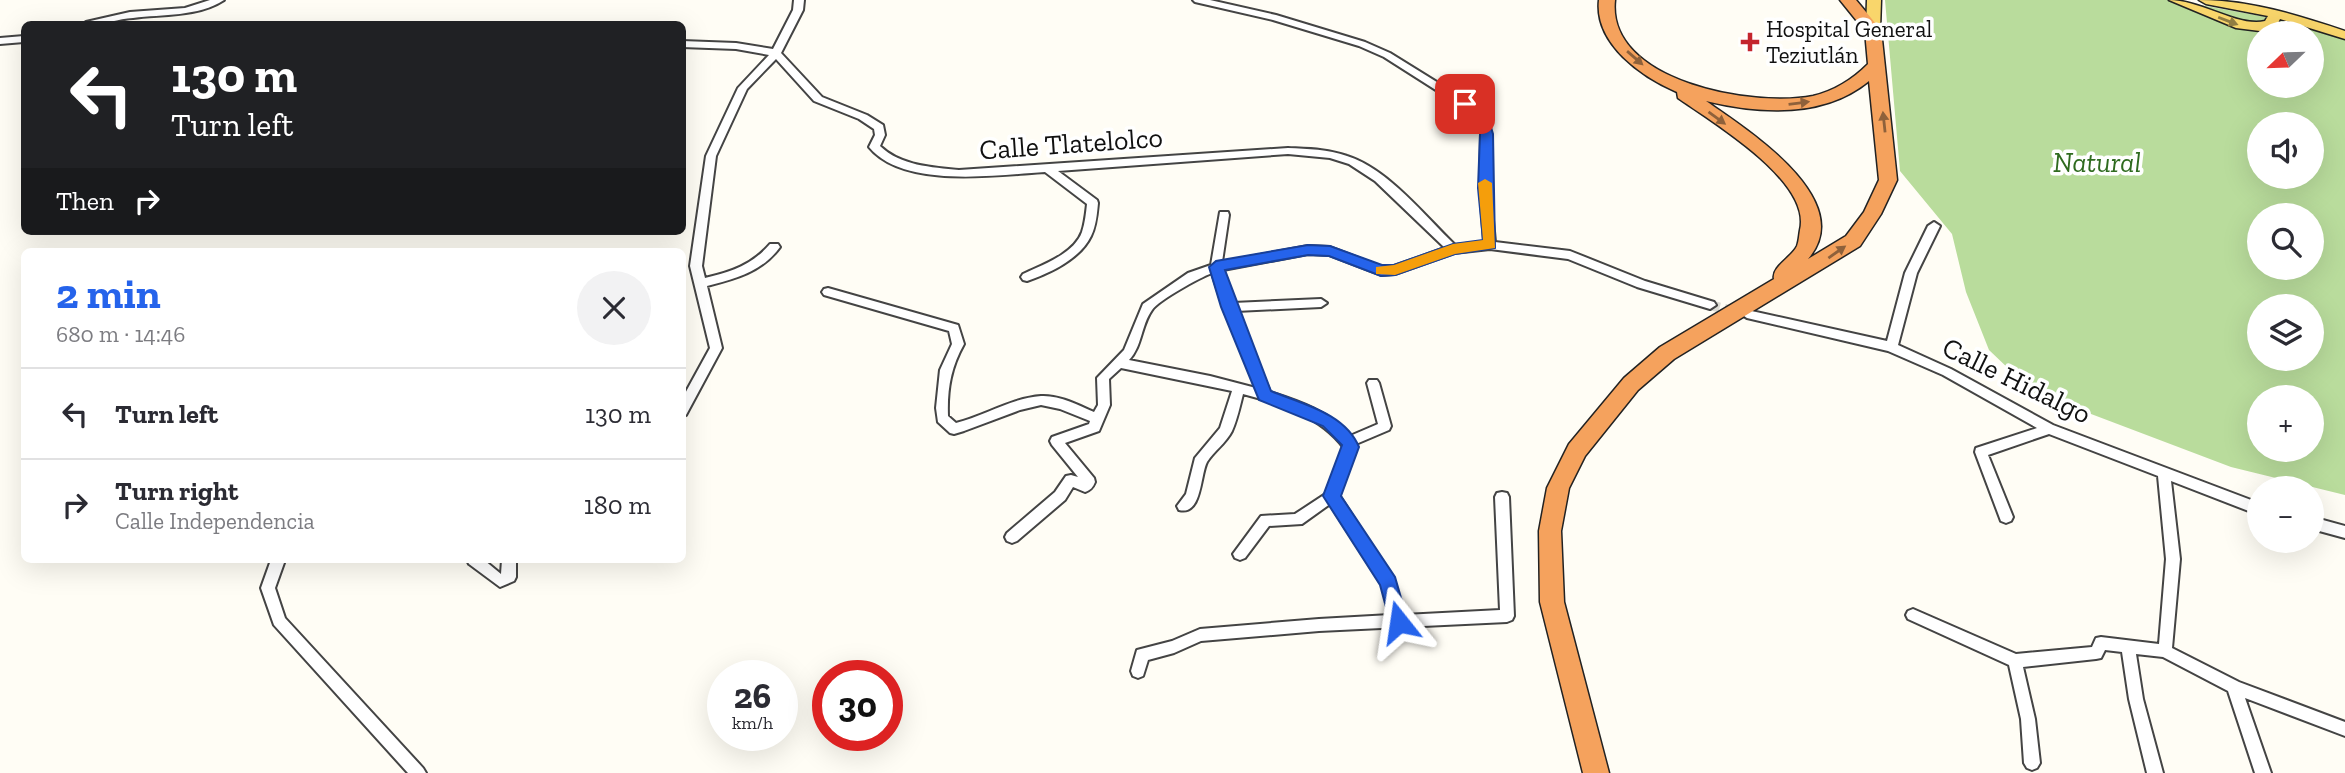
<!DOCTYPE html>
<meta charset="utf-8">
<style>
:root{--surface:#fff;--page:#f2f2f3;--text:#2b2b33;--muted:#7c7c81;--line:#e1e1e2;--accent:#2563eb}
body{margin:0;font-family:"Zilla Slab",serif;background:var(--page);color:var(--text);height:100vh;display:flex;flex-direction:column;font-size:26px;white-space:nowrap}
*{box-sizing:border-box;margin:0}
p{font-size:23px;color:var(--muted)}
.icon{flex:none;width:38px;height:38px;fill:none;stroke:currentColor;stroke-width:2;stroke-linecap:round;stroke-linejoin:round}
.map{position:relative;flex:1;overflow:hidden}
.panel{position:absolute;left:21px;top:248px;width:665px;height:315px;display:flex;flex-direction:column;background:var(--surface);border-radius:10px;box-shadow:0 7px 28px #0002}
.panel>*{flex:none}
.hud{position:absolute;left:21px;top:21px;width:665px;height:214px;border-radius:10px;box-shadow:0 7px 28px #0002;background:#202124;color:#fff;overflow:hidden}
.needle{width:46px;rotate:247deg}
.fabs{position:absolute;left:2247px;top:21px;display:grid;gap:14px}
.fabs a{display:grid;place-items:center;width:77px;height:77px;border-radius:50%;background:var(--surface);box-shadow:0 7px 28px #0002;font-size:35px}
.speed{position:absolute;left:707px;top:660px;display:flex;gap:14px;font-size:35px;font-weight:700;text-align:center}
.speed>*{display:grid;place-content:center;width:91px;height:91px;border-radius:50%;background:var(--surface);box-shadow:0 7px 28px #0002;line-height:1}
.speed small{font-size:18px;font-weight:400}
.speed .limit{border:10px solid #d22;background:#fff;color:#111}
.pin{position:absolute;display:grid;place-items:center;width:60px;height:60px;color:#fff;margin:-30px;border-radius:14px;box-shadow:0 4px 10px #0006}
.me{position:absolute;width:77px;margin:-38px;rotate:345deg;stroke-linejoin:round;filter:drop-shadow(0 0 5px #0008)}
.turn{display:flex;align-items:center;gap:24px;height:147px;padding:0 35px;font-size:32px}
.turn .icon{width:91px;height:91px;stroke-width:2.5}
.turn b{display:block;font-size:49px;line-height:60px}
.then{display:flex;align-items:center;height:66px;padding:0 35px;background:#0003;gap:14px;font-size:26px}
.round{display:grid;place-items:center;flex:none;width:74px;height:74px;border-radius:37px;background:var(--page)}
.head{display:flex;align-items:center;justify-content:space-between;height:119px;padding:0 35px}
h1{font-size:42px;font-weight:700;line-height:52px;color:var(--accent)}
ul{padding:0;list-style:none}
li{display:flex;align-items:center;gap:21px;height:91px;padding:0 35px;border-top:2px solid var(--line)}
li div{flex:1}
li b{display:block;font-size:26px}
li em{font-style:normal}
.map>svg:first-child{display:block}
.forest{fill:#b9dc9c;fill-rule:evenodd}
.lines{fill:none;stroke-linecap:round;stroke-linejoin:round}
.street-tunnel{stroke:#dbdad3;stroke-width:10;stroke-dasharray:10 5;stroke-linecap:butt}
.street-casing{stroke:#444;stroke-width:4}
.primary-casing{stroke:#222;stroke-width:3}
.highway-casing{stroke:#222;stroke-width:3}
.street{fill:#fff;fill-rule:evenodd}
.primary{fill:#f9d66b;fill-rule:evenodd}
.highway{fill:#f5a25d;fill-rule:evenodd}
.oneway{fill:#917d42}
.oneway2{fill:#8e613b}
.route{fill:#2563eb;stroke:#184099;stroke-width:2}
.slow{fill:#f59e0b}
.poi-dot{fill:#c4262e;stroke:#fff;stroke-width:2.5}
.labels{text-anchor:middle;stroke-width:7;stroke-linejoin:round;paint-order:stroke}
.far-poi-label{font-size:23px;fill:#111;stroke:#fff;text-anchor:start}
.street-label{font-size:28px;fill:#111;stroke:#fff}
.park-label{font-size:28px;font-style:italic;fill:#2f6b1f;stroke:#fff}
</style>
<div class="map">
<svg width="2345" height="773" viewBox="0 0 2345 773">
<rect width="100%" height="100%" fill="#fffdf5"/>
<!-- forest -->
<path class="forest" d="M 1885,0 L 2173,0 L 2299,23 L 2345,38 L 2345,495 L 2231,467 L 2033,392 L 1989,350 L 1966,292 L 1952,234 L 1900,171 ZM 2259,33 L 2312,33 L 2312,86 L 2259,86 ZM 2259,124 L 2312,124 L 2312,177 L 2259,177 ZM 2259,215 L 2312,215 L 2312,268 L 2259,268 ZM 2259,306 L 2312,306 L 2312,359 L 2259,359 ZM 2259,397 L 2312,397 L 2312,450 L 2259,450 Z"/>
<g class="lines">
<!-- street-tunnel -->
<path class="street-tunnel" d="M 1710,305 L 1740,313"/>
<defs>
<path id="street" d="M 210,0 L 224,0 C 198,17 163,14 133,18 C 116,19 101,26 84,24 L 86,22 L 130,12 L 185,8 Z
M 794,0 L 804,0 L 803,10 L 781,53 L 822,97 L 867,115 L 883,125 L 885,135 L 880,146 C 901,166 931,167 959,170 L 1288,148 C 1308,149 1328,149 1347,156 C 1388,169 1425,216 1455,245 L 1484,242 L 1480,188 L 1481,134 L 1478,121 L 1461,106 L 1384,57 L 1359,46 L 1273,20 L 1195,2 L 1193,0 L 1210,0 L 1276,15 L 1365,42 L 1390,53 L 1469,102 L 1487,118 L 1491,134 L 1490,188 L 1495,242 L 1570,251 L 1645,281 L 1714,302 L 1716,305 L 1710,309 L 1637,287 L 1568,259 L 1490,249 L 1454,253 L 1395,274 L 1381,275 L 1329,255 L 1308,254 L 1223,270 L 1233,303 L 1321,299 L 1327,303 L 1321,307 L 1236,311 L 1270,392 C 1298,401 1331,412 1350,436 L 1378,424 L 1367,383 L 1369,380 L 1377,380 L 1379,383 L 1391,426 L 1389,430 L 1356,444 L 1357,447 L 1339,495 L 1393,579 L 1404,615 L 1500,610 L 1495,497 L 1497,493 L 1502,492 L 1507,493 L 1509,497 L 1514,616 L 1512,620 L 1507,622 L 1319,631 L 1201,641 L 1174,653 L 1148,660 L 1143,676 L 1138,678 L 1133,676 L 1131,671 L 1137,650 L 1172,641 L 1200,629 L 1319,619 L 1390,615 L 1382,585 L 1330,504 L 1302,524 L 1269,526 L 1245,558 L 1240,560 L 1235,558 L 1233,554 L 1261,516 L 1295,514 L 1327,493 L 1344,448 C 1320,416 1281,404 1243,394 C 1240,406 1237,420 1232,431 C 1226,443 1214,451 1207,462 C 1200,475 1202,516 1179,510 L 1177,506 L 1186,494 L 1195,458 L 1220,428 L 1232,391 L 1121,368 L 1109,379 L 1110,405 L 1099,431 L 1065,443 L 1094,478 L 1095,482 C 1093,487 1091,490 1085,492 L 1073,487 L 1065,500 L 1017,541 L 1012,543 L 1007,541 L 1005,537 L 1007,533 L 1055,492 L 1066,476 L 1071,475 L 1078,477 L 1052,445 L 1050,441 L 1052,437 L 1089,424 L 1090,421 L 1060,409 L 1041,405 L 1020,410 L 964,431 L 954,434 L 950,433 L 938,422 L 936,408 L 940,370 L 952,344 L 949,331 L 824,295 L 822,292 L 824,289 L 828,288 L 958,325 L 964,344 C 951,367 947,389 948,416 L 956,423 C 984,416 1012,398 1041,396 C 1059,395 1078,405 1094,412 L 1098,405 L 1097,378 L 1124,350 L 1143,304 L 1188,273 L 1211,265 L 1220,212 L 1228,212 L 1229,215 L 1222,262 L 1308,246 L 1330,247 L 1382,267 L 1394,266 L 1445,248 L 1375,181 L 1349,164 L 1330,158 L 1288,154 L 1058,171 L 1097,200 L 1098,203 C 1097,214 1096,226 1091,236 C 1080,259 1050,273 1027,281 L 1023,280 L 1021,277 L 1023,274 C 1042,265 1074,254 1082,232 C 1085,223 1086,213 1087,204 L 1045,172 C 997,175 903,189 869,147 L 875,135 L 874,129 L 859,119 L 814,101 L 776,59 L 747,89 L 716,156 L 702,266 L 705,278 C 731,272 752,265 770,244 L 778,244 L 780,247 C 762,272 735,279 707,286 L 722,348 L 686,415 L 682,417 L 682,399 L 710,348 L 690,266 L 706,156 L 738,88 L 769,55 L 736,49 L 682,47 L 682,41 L 736,43 L 773,49 L 793,10 ZM 1212,273 L 1223,307 L 1256,388 L 1210,376 L 1129,360 C 1142,347 1141,325 1152,310 C 1159,300 1199,278 1212,273 Z
M 24,36 L 24,42 L 0,44 L 0,38 Z
M 1934,222 L 1940,226 L 1917,273 L 1898,345 L 1951,369 L 2053,425 L 2259,503 L 2259,515 L 2171,481 L 2180,559 L 2172,648 L 2239,682 L 2345,722 L 2345,736 L 2245,698 L 2271,773 L 2255,773 L 2228,691 L 2163,657 L 2136,654 L 2143,699 L 2163,773 L 2147,773 L 2129,699 L 2122,652 L 2105,650 L 2101,658 L 2096,659 L 2023,667 L 2035,719 L 2040,763 L 2037,768 L 2032,770 L 2027,768 L 2024,763 L 2021,719 L 2009,665 L 1908,619 L 1906,615 L 1908,611 L 1913,609 L 2016,654 L 2092,647 L 2096,638 L 2101,637 L 2159,644 L 2166,559 L 2158,476 L 2049,434 L 1988,455 L 2013,517 L 2011,521 L 2006,523 L 2001,521 L 1975,452 L 1976,448 L 2037,428 L 1943,375 L 1888,351 L 1747,318 L 1741,314 L 1747,310 L 1887,341 L 1905,273 L 1928,226 Z
M 2312,517 L 2345,526 L 2345,538 L 2312,529 Z
M 271,560 L 285,560 L 275,588 L 285,618 L 423,768 L 426,773 L 408,773 L 274,625 L 261,588 Z
M 467,560 L 484,560 L 501,574 L 502,560 L 516,560 L 516,577 L 514,581 L 500,587 L 469,564 Z"/>
<path id="primary" d="M 1867,0 L 1881,0 L 1880,30 L 1873,34 L 1866,30 Z
M 2169,0 C 2201,0 2240,28 2265,21 L 2268,16 L 2206,4 L 2199,0 C 2250,0 2297,15 2345,31 L 2345,39 L 2280,19 L 2276,27 L 2260,31 L 2236,28 Z"/>
<path id="highway" d="M 1599,0 L 1615,0 C 1606,82 1754,108 1813,96 C 1834,91 1853,79 1868,64 L 1865,31 L 1840,0 L 1856,0 L 1881,30 L 1897,180 L 1881,214 L 1860,246 L 1674,359 L 1638,390 L 1585,456 L 1569,488 L 1561,531 L 1564,602 L 1609,773 L 1583,773 L 1540,602 L 1539,531 L 1547,488 L 1569,444 L 1624,378 L 1660,347 L 1774,279 C 1771,267 1792,257 1797,246 C 1799,241 1799,235 1800,230 C 1812,181 1712,122 1678,98 L 1677,92 C 1642,77 1594,44 1599,0 ZM 1869,81 L 1879,180 L 1864,212 L 1846,236 L 1808,259 C 1859,200 1746,129 1706,101 C 1760,114 1824,118 1869,81 Z"/>
</defs>
<!-- street casing -->
<use href="#street" class="street-casing"/>
<!-- primary casing -->
<use href="#primary" class="primary-casing"/>
<!-- highway casing -->
<use href="#highway" class="highway-casing"/>
<!-- street -->
<use href="#street" class="street"/>
<!-- primary -->
<use href="#primary" class="primary"/>
<!-- highway -->
<use href="#highway" class="highway"/>
</g>
<!-- one-way arrows -->
<defs><path id="oneway-solid" d="M-6-.8H1V-3.2L6.5 0L1 3.2V.8H-6Z" transform="scale(1.75)"/></defs>
<use class="oneway" href="#oneway-solid" transform="translate(2228 21) rotate(21)"/>
<g class="oneway2">
<use href="#oneway-solid" transform="translate(1635 58) rotate(41)"/>
<use href="#oneway-solid" transform="translate(1799 103) rotate(-7)"/>
<use href="#oneway-solid" transform="translate(1717 118) rotate(36)"/>
<use href="#oneway-solid" transform="translate(1884 122) rotate(-96)"/>
<use href="#oneway-solid" transform="translate(1837 252) rotate(-35)"/>
</g>
<!-- route -->
<path class="route" d="M 1465,100 L 1488,117 L 1493,134 L 1495,248 L 1455,254 L 1395,275 L 1381,276 L 1329,256 L 1308,255 L 1225,270 L 1271,391 C 1302,404 1345,413 1359,447 L 1341,496 L 1395,577 L 1408,622 L 1405,628 L 1399,631 L 1392,628 L 1390,622 L 1380,585 L 1323,496 L 1342,445 L 1323,426 L 1259,400 L 1221,307 L 1209,267 L 1216,261 L 1308,245 L 1330,246 L 1382,265 L 1394,265 L 1453,244 L 1483,240 L 1478,188 L 1480,134 L 1477,121 L 1459,104 Z"/>
<!-- slow -->
<path class="slow" d="M 1485,179 L 1492,183 L 1495,248 L 1455,254 L 1395,275 L 1376,274 L 1376,267 L 1394,265 L 1453,244 L 1483,240 L 1478,183 Z"/>
<!-- markers -->
<path class="poi-dot" d="M1746.5 31.5h7v7h7v7h-7v7h-7v-7h-7v-7h7z"/>
<g class="labels">
<!-- far-poi labels -->
<g class="far-poi-label">
<text x="1766" y="37">Hospital General<tspan x="1766" dy="26">Teziutlán</tspan></text>
</g>
<!-- street labels -->
<g class="street-label">
<text transform="translate(1071 143) rotate(-4)" y="10">Calle Tlatelolco</text>
<text transform="translate(2017 380) rotate(26)" y="10">Calle Hidalgo</text>
</g>
<!-- park labels -->
<g class="park-label">
<text x="2097" y="172">Natural</text>
</g>
</g>
</svg>
<div class="fabs">
<a><svg class="needle" viewBox="-14 -14 28 28"><path d="M0-13l5 13h-10z" fill="#e53935"/><path d="M0 13l5-13h-10z" fill="#7c7c81"/></svg></a>
<a><svg class="icon" aria-label="sound" viewBox="0 0 24 24"><path d="M4 9h4l5-4v14l-5-4H4zM17 9q2 3 0 6"/></svg></a>
<a><svg class="icon" aria-label="search" viewBox="0 0 24 24"><circle cx="10" cy="10" r="6"/><path d="M15 15l6 6"/></svg></a>
<a><svg class="icon" aria-label="layers" viewBox="0 0 24 24"><path d="M12 4l9 5-9 5-9-5zM3 14l9 5 9-5"/></svg></a>
<a>+</a>
<a>−</a>
</div>
<div class="speed"><div>26<small>km/h</small></div><div class="limit">30</div></div>
<div class="pin" style="left:1465px;top:104px;background:#d93025"><svg class="icon" aria-label="arrive" viewBox="0 0 24 24"><path d="M6 21V4h12l-3 4 3 4H6"/></svg></div>
<svg class="me" style="left:1399px;top:622px" viewBox="-20 -20 40 40"><path d="M0-17L14 15 0 8-14 15z" fill="#2563eb" stroke="#fff" stroke-width="4"/></svg>
<div class="hud">
<div class="turn"><svg class="icon" aria-label="left" viewBox="0 0 24 24"><path d="M17 20v-9H6M10 6l-5 5 5 5"/></svg><div><b>130 m</b>Turn left</div></div>
<div class="then">Then<svg class="icon" aria-label="right" viewBox="0 0 24 24"><path d="M7 20v-9h11M14 6l5 5-5 5"/></svg></div>
</div>
<section class="panel">
<div class="head"><div><h1>2 min</h1><p>680 m · 14:46</p></div><a class="round"><svg class="icon" aria-label="close" viewBox="0 0 24 24"><path d="M6 6l12 12M18 6L6 18"/></svg></a></div>
<ul>
<li><svg class="icon" aria-label="left" viewBox="0 0 24 24"><path d="M17 20v-9H6M10 6l-5 5 5 5"/></svg><div><b>Turn left</b></div><em>130 m</em></li>
<li><svg class="icon" aria-label="right" viewBox="0 0 24 24"><path d="M7 20v-9h11M14 6l5 5-5 5"/></svg><div><b>Turn right</b><p>Calle Independencia</p></div><em>180 m</em></li>
</ul>
</section>
</div>
